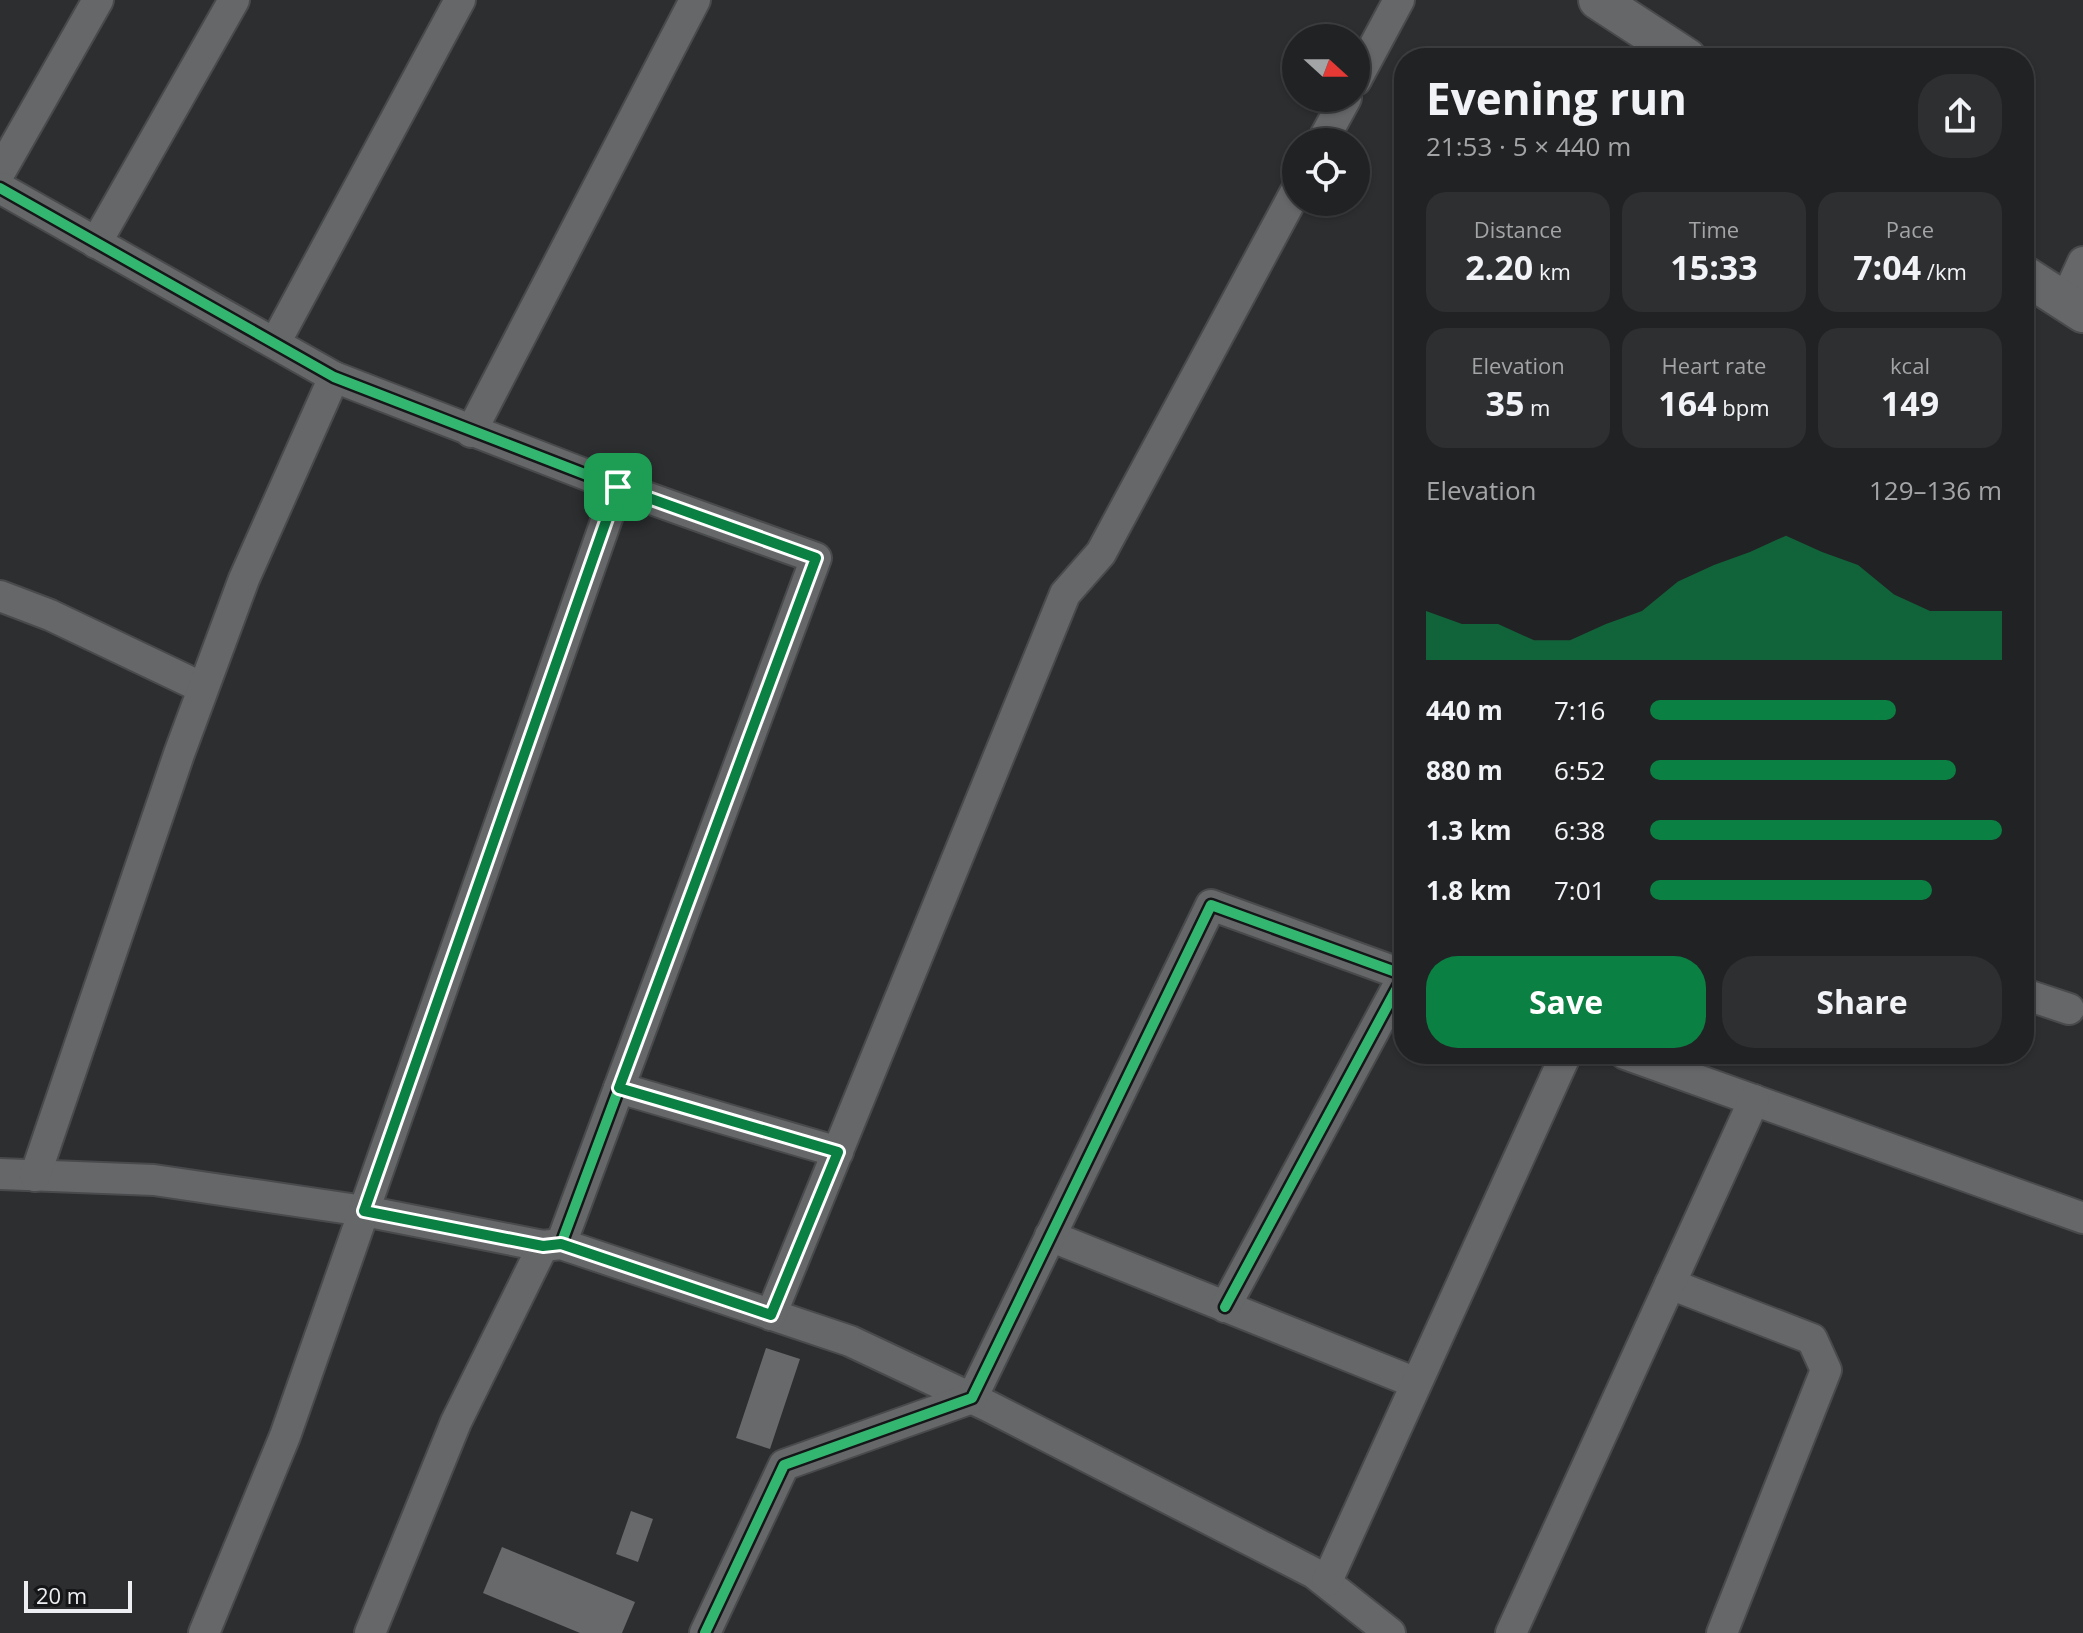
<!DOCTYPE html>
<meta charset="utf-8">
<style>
body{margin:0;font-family:"Open Sans",sans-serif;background:#2d2f31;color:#f1f3f6;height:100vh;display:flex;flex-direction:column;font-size:30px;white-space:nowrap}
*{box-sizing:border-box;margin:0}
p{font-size:26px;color:#a2a4a6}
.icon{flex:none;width:44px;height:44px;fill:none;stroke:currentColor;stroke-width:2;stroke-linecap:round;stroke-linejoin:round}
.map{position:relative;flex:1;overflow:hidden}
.sheet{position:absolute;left:1394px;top:48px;width:640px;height:1016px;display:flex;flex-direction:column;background:#212224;border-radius:32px;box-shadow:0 2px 6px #0004,0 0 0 2px #3e3f41}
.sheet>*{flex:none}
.needle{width:52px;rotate:111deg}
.fabs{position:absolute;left:1282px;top:24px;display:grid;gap:16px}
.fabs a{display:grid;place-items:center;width:88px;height:88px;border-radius:50%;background:#212224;box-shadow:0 2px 6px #0004,0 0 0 2px #3e3f41;font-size:40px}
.scale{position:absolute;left:24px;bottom:20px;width:108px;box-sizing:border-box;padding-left:8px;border:4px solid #eceef1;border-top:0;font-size:22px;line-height:28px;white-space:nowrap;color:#eceef1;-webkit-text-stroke:6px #141618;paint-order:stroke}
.pin{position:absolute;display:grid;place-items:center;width:68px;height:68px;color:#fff;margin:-34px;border-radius:16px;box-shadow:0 4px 12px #0006}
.round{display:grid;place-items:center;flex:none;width:84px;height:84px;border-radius:32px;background:#2d2f31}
.overview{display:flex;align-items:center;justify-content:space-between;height:136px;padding:0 32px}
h1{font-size:44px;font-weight:700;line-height:60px}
.figures{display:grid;grid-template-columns:repeat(3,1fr);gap:12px;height:136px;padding:8px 32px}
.figures div{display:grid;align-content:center;border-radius:20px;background:#2d2f31;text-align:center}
.figures b{font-size:34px;font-weight:700}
.figures small{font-size:22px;font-weight:400}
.figures p{font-size:22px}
.chart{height:224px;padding:16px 32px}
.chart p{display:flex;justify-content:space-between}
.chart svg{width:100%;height:144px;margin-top:8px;fill:#0b8043;opacity:.7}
.button{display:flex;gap:16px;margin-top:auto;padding:16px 32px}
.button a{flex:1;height:92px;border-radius:32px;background:#0b8043;color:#fff;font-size:32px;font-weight:700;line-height:92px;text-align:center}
.button a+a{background:#2d2f31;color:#f1f3f6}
ul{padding:0 32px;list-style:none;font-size:26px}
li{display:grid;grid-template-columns:128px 96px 1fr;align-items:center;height:60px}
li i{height:20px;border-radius:10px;background:#0b8043}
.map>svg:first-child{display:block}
.building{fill:#67696b}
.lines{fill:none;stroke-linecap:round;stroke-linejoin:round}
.minor-casing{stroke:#484a4c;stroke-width:34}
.tertiary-casing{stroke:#484a4c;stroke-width:42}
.minor{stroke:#656769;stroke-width:30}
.tertiary{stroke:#656769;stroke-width:38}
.cycleway-casing{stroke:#141618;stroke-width:15}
.cycleway{stroke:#33b770;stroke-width:10}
.route-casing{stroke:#fff;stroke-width:16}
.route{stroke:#0b8043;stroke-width:10}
</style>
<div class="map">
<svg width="2083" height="1633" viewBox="0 0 2083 1633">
<rect width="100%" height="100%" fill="#2c2e30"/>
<g class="building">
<polygon points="766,1348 800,1359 770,1449 736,1438"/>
<polygon points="631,1511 653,1519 638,1562 616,1554"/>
<polygon points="502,1547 635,1602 622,1633 580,1633 483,1593"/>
</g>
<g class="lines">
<defs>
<g id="minor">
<polyline points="1356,80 1399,0"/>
<polyline points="1322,142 1346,98"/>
<polyline points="0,172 98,0"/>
<polyline points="0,188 334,377 618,487 816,558 561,1244"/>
<polyline points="96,243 234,0"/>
<polyline points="2065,301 2083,262"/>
<polyline points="275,343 460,0"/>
<polyline points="471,432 695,0"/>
<polyline points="0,596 50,615 203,688"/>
<polyline points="2024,994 2069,1009"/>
<polyline points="1625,1054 2083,1218"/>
<polyline points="619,1088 838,1152"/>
<polyline points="0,1174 154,1180 364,1211 543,1246 561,1244 850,1341 988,1406 1314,1573 1390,1633"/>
<polyline points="35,1176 179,754 244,579 334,377"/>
<polyline points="1050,1236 1416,1383"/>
<polyline points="1670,1284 1812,1339 1826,1370 1722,1633"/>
<polyline points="771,1315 1065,594 1101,553 1296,191"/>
<polyline points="1327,1581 1566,1054"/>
<polyline points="204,1633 285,1436 618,487"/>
<polyline points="370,1633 456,1422 543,1246"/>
<polyline points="705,1633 784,1465 972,1398 1211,905 1404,975 1225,1307"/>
<polyline points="1511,1633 1754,1100"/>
</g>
<g id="tertiary">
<polyline points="1598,0 1687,58"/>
<polyline points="2024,275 2083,313"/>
</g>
</defs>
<use href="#minor" class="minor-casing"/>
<use href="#tertiary" class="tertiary-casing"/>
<use href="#minor" class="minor"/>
<use href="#tertiary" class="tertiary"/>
<defs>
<g id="cycleway">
<polyline points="0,188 334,377 618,487 816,558 561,1244"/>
<polyline points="705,1633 784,1465 972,1398 1211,905 1404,975 1225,1307"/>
</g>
</defs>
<use href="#cycleway" class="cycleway-casing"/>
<use href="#cycleway" class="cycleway"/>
</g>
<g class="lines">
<defs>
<polygon id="route" points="618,487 816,558 619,1088 838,1152 771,1315 561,1244 543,1246 364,1211"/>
</defs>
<use href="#route" class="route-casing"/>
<use href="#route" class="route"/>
</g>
</svg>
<div class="fabs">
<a><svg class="needle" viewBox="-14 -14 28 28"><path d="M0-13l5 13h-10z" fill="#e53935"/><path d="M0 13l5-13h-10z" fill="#a2a4a6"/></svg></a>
<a><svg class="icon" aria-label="locate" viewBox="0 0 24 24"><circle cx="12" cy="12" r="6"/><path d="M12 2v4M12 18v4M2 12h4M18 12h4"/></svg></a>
</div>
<div class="scale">20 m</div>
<div class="pin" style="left:618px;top:487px;background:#1e9e55"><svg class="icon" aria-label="arrive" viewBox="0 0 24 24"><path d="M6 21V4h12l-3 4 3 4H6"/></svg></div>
<section class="sheet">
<div class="overview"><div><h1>Evening run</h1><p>21:53 · 5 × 440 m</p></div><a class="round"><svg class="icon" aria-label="share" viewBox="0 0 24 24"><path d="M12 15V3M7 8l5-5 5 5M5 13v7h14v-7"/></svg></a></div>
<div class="figures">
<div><p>Distance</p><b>2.20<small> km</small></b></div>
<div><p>Time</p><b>15:33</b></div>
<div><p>Pace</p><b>7:04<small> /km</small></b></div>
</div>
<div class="figures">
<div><p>Elevation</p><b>35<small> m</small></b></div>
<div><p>Heart rate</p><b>164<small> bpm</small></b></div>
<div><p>kcal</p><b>149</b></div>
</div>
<div class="chart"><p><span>Elevation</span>129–136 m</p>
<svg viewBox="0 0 160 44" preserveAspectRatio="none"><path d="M0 44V29L10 33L20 33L30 38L40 38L50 33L60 29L70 20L80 15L90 11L100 6L110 11L120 15L130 24L140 29L150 29L160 29V44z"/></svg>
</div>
<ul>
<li><b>440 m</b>7:16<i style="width:70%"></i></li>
<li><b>880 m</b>6:52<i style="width:87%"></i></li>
<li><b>1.3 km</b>6:38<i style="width:100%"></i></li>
<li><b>1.8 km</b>7:01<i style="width:80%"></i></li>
</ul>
<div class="button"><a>Save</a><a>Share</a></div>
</section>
</div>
